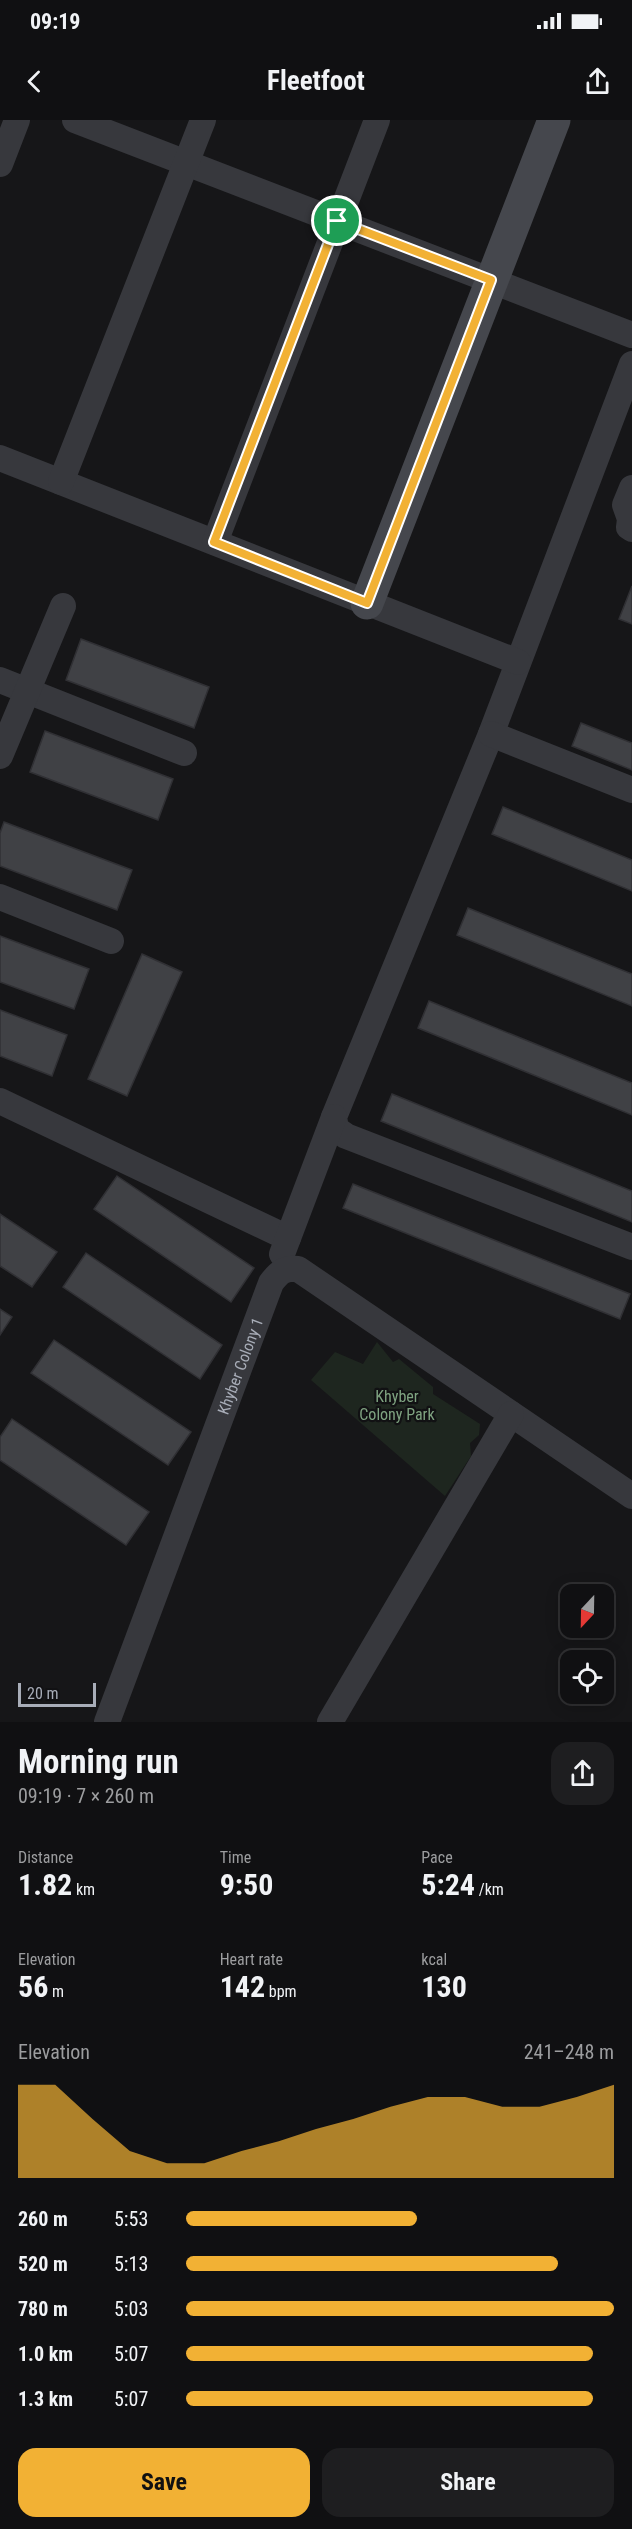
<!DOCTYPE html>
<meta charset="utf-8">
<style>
body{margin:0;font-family:"Roboto Condensed",sans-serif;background:#1e1e20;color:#f1f3f6;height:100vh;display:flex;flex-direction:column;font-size:22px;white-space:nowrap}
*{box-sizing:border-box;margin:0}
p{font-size:20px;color:#9c9d9f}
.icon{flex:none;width:33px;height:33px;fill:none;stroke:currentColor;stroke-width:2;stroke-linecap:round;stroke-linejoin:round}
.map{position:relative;height:1602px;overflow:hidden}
.panel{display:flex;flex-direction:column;background:#101012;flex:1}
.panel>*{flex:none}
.needle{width:39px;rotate:202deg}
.controls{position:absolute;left:560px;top:1464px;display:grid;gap:12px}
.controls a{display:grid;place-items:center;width:54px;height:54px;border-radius:12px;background:#101012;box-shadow:0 3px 15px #0003,0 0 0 2px #303032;font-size:30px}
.scale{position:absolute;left:18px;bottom:15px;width:78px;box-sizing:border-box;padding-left:6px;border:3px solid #a8adb8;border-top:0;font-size:16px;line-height:21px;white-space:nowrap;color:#a8adb8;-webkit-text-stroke:4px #111113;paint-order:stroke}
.pin{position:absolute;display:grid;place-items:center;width:51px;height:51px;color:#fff;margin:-26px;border:3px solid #fff;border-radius:50%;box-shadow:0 2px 6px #0007}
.round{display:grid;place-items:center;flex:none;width:63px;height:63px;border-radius:18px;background:#1e1e20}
.headline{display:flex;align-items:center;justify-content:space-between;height:102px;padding:0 18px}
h1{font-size:33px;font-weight:700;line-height:45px}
.stats{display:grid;grid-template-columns:repeat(3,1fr);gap:9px;height:102px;padding:6px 18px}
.stats div{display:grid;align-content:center}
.stats b{font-size:30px;font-weight:700}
.stats small{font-size:16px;font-weight:400}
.stats p{font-size:16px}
.chart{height:168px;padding:12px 18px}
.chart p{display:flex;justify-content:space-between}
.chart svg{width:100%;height:108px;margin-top:6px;fill:#f2b134;opacity:.7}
.cta{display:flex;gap:12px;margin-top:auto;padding:12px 18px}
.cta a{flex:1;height:69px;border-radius:18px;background:#f2b134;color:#111;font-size:24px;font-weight:700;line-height:69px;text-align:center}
.cta a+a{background:#1e1e20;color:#f1f3f6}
ul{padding:0 18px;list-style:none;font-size:20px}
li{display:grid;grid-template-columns:96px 72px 1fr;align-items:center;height:45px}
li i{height:15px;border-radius:8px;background:#f2b134}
.status{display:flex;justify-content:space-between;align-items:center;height:42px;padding:0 30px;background:#101012;direction:ltr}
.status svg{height:16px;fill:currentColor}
header{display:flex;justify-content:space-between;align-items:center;height:78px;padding:0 18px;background:#101012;font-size:27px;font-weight:700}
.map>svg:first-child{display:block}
.green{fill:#1e261f}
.building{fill:#404145;stroke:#303034;stroke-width:1.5}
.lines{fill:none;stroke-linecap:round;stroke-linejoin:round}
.street{stroke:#37383d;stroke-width:26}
.secondary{stroke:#45474d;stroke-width:33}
.route-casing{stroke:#fff;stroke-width:12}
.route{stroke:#f2b134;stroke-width:8}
.labels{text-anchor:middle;stroke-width:4.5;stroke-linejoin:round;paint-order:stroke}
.street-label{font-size:16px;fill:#a8adb8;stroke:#111113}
.park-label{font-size:16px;fill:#7fa381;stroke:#111113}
</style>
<div class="status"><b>09:19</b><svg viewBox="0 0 49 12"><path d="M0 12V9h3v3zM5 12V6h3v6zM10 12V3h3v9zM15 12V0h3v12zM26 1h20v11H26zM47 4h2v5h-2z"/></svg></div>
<header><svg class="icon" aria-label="back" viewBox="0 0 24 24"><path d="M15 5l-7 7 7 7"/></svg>Fleetfoot<svg class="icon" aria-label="share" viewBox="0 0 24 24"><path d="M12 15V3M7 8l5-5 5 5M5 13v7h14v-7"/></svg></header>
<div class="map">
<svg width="632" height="1602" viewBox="0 0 632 1602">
<rect width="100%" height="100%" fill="#161618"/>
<polygon class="green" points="377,1222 393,1242 399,1239 433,1267 433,1274 480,1304 479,1315 470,1323 471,1336 445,1376 311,1260 335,1232 363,1244"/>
<g class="building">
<polygon points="632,466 632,504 619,499"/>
<polygon points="81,519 209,567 194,608 66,560"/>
<polygon points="581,603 632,623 632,650 572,626"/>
<polygon points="45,611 173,659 158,700 30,652"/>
<polygon points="503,687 632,740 632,771 492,714"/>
<polygon points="4,702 132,750 117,790 0,746 0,713"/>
<polygon points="468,788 632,854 632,886 457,815"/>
<polygon points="0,816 89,849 74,889 0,862"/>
<polygon points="142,834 182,852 127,976 88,959"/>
<polygon points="429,881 632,963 632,995 418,908"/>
<polygon points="0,890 67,915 52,956 0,936"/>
<polygon points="392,974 632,1071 632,1102 381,1001"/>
<polygon points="117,1056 254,1148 231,1182 94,1089"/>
<polygon points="353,1064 630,1174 620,1199 343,1088"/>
<polygon points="0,1094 57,1132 32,1167 0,1146"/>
<polygon points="86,1133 222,1225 200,1259 63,1167"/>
<polygon points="0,1189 12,1197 0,1215"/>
<polygon points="54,1220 191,1312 168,1345 31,1253"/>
<polygon points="12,1299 149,1392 126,1425 0,1340 0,1317"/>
</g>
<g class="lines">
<g class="street">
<polyline points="75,0 632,215"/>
<polyline points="0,44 17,0"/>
<polyline points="632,244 491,614 334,997 336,1009 346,1016 632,1127"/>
<polyline points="0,338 518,542"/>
<polyline points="61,362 203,0"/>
<polyline points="632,368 625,385 630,399 629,407 632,409"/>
<polyline points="215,422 377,0"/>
<polyline points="0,560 184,633"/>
<polyline points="491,614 632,670"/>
<polyline points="0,636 63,486"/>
<polyline points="0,777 111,821"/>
<polyline points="0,981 288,1118"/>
<polyline points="282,1134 334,997"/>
<path id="s1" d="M107,1602L271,1163C279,1152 284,1148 298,1149L632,1376"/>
<polyline points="330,1602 511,1294"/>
</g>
<polyline class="secondary" points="367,483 554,0"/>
</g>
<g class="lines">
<defs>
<polygon id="route" points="337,101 491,160 367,483 214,422"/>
</defs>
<use href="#route" class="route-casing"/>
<use href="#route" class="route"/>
</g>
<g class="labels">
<g class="street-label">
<text dy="6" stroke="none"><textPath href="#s1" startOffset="380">Khyber Colony 1</textPath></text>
</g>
<g class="park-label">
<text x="397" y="1282">Khyber<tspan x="397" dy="18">Colony Park</tspan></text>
</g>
</g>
</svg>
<div class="controls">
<a><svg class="needle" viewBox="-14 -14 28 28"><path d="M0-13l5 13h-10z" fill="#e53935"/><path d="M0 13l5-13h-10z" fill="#9c9d9f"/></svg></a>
<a><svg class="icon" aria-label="locate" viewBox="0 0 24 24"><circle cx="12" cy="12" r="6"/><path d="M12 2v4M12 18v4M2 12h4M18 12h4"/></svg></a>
</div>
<div class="scale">20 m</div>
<div class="pin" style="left:337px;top:101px;background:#1e9e55"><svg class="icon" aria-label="arrive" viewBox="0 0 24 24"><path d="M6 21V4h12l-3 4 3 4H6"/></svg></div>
</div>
<section class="panel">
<div class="headline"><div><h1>Morning run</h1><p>09:19 · 7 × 260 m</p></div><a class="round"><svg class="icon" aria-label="share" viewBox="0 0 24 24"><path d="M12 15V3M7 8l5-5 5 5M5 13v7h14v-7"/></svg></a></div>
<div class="stats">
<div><p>Distance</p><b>1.82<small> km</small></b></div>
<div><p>Time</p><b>9:50</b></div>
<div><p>Pace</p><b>5:24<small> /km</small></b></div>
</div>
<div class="stats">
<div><p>Elevation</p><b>56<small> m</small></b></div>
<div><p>Heart rate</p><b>142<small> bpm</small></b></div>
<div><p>kcal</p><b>130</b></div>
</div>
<div class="chart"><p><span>Elevation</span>241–248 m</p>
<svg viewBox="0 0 160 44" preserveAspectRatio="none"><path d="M0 44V6L10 6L20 20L30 33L40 38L50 38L60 33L70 29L80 24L90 20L100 15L110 11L120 11L130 15L140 15L150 11L160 6V44z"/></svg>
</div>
<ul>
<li><b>260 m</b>5:53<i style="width:54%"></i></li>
<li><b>520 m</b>5:13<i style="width:87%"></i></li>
<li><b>780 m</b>5:03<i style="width:100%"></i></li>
<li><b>1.0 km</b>5:07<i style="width:95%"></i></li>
<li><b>1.3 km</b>5:07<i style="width:95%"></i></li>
</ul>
<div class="cta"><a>Save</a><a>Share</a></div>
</section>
